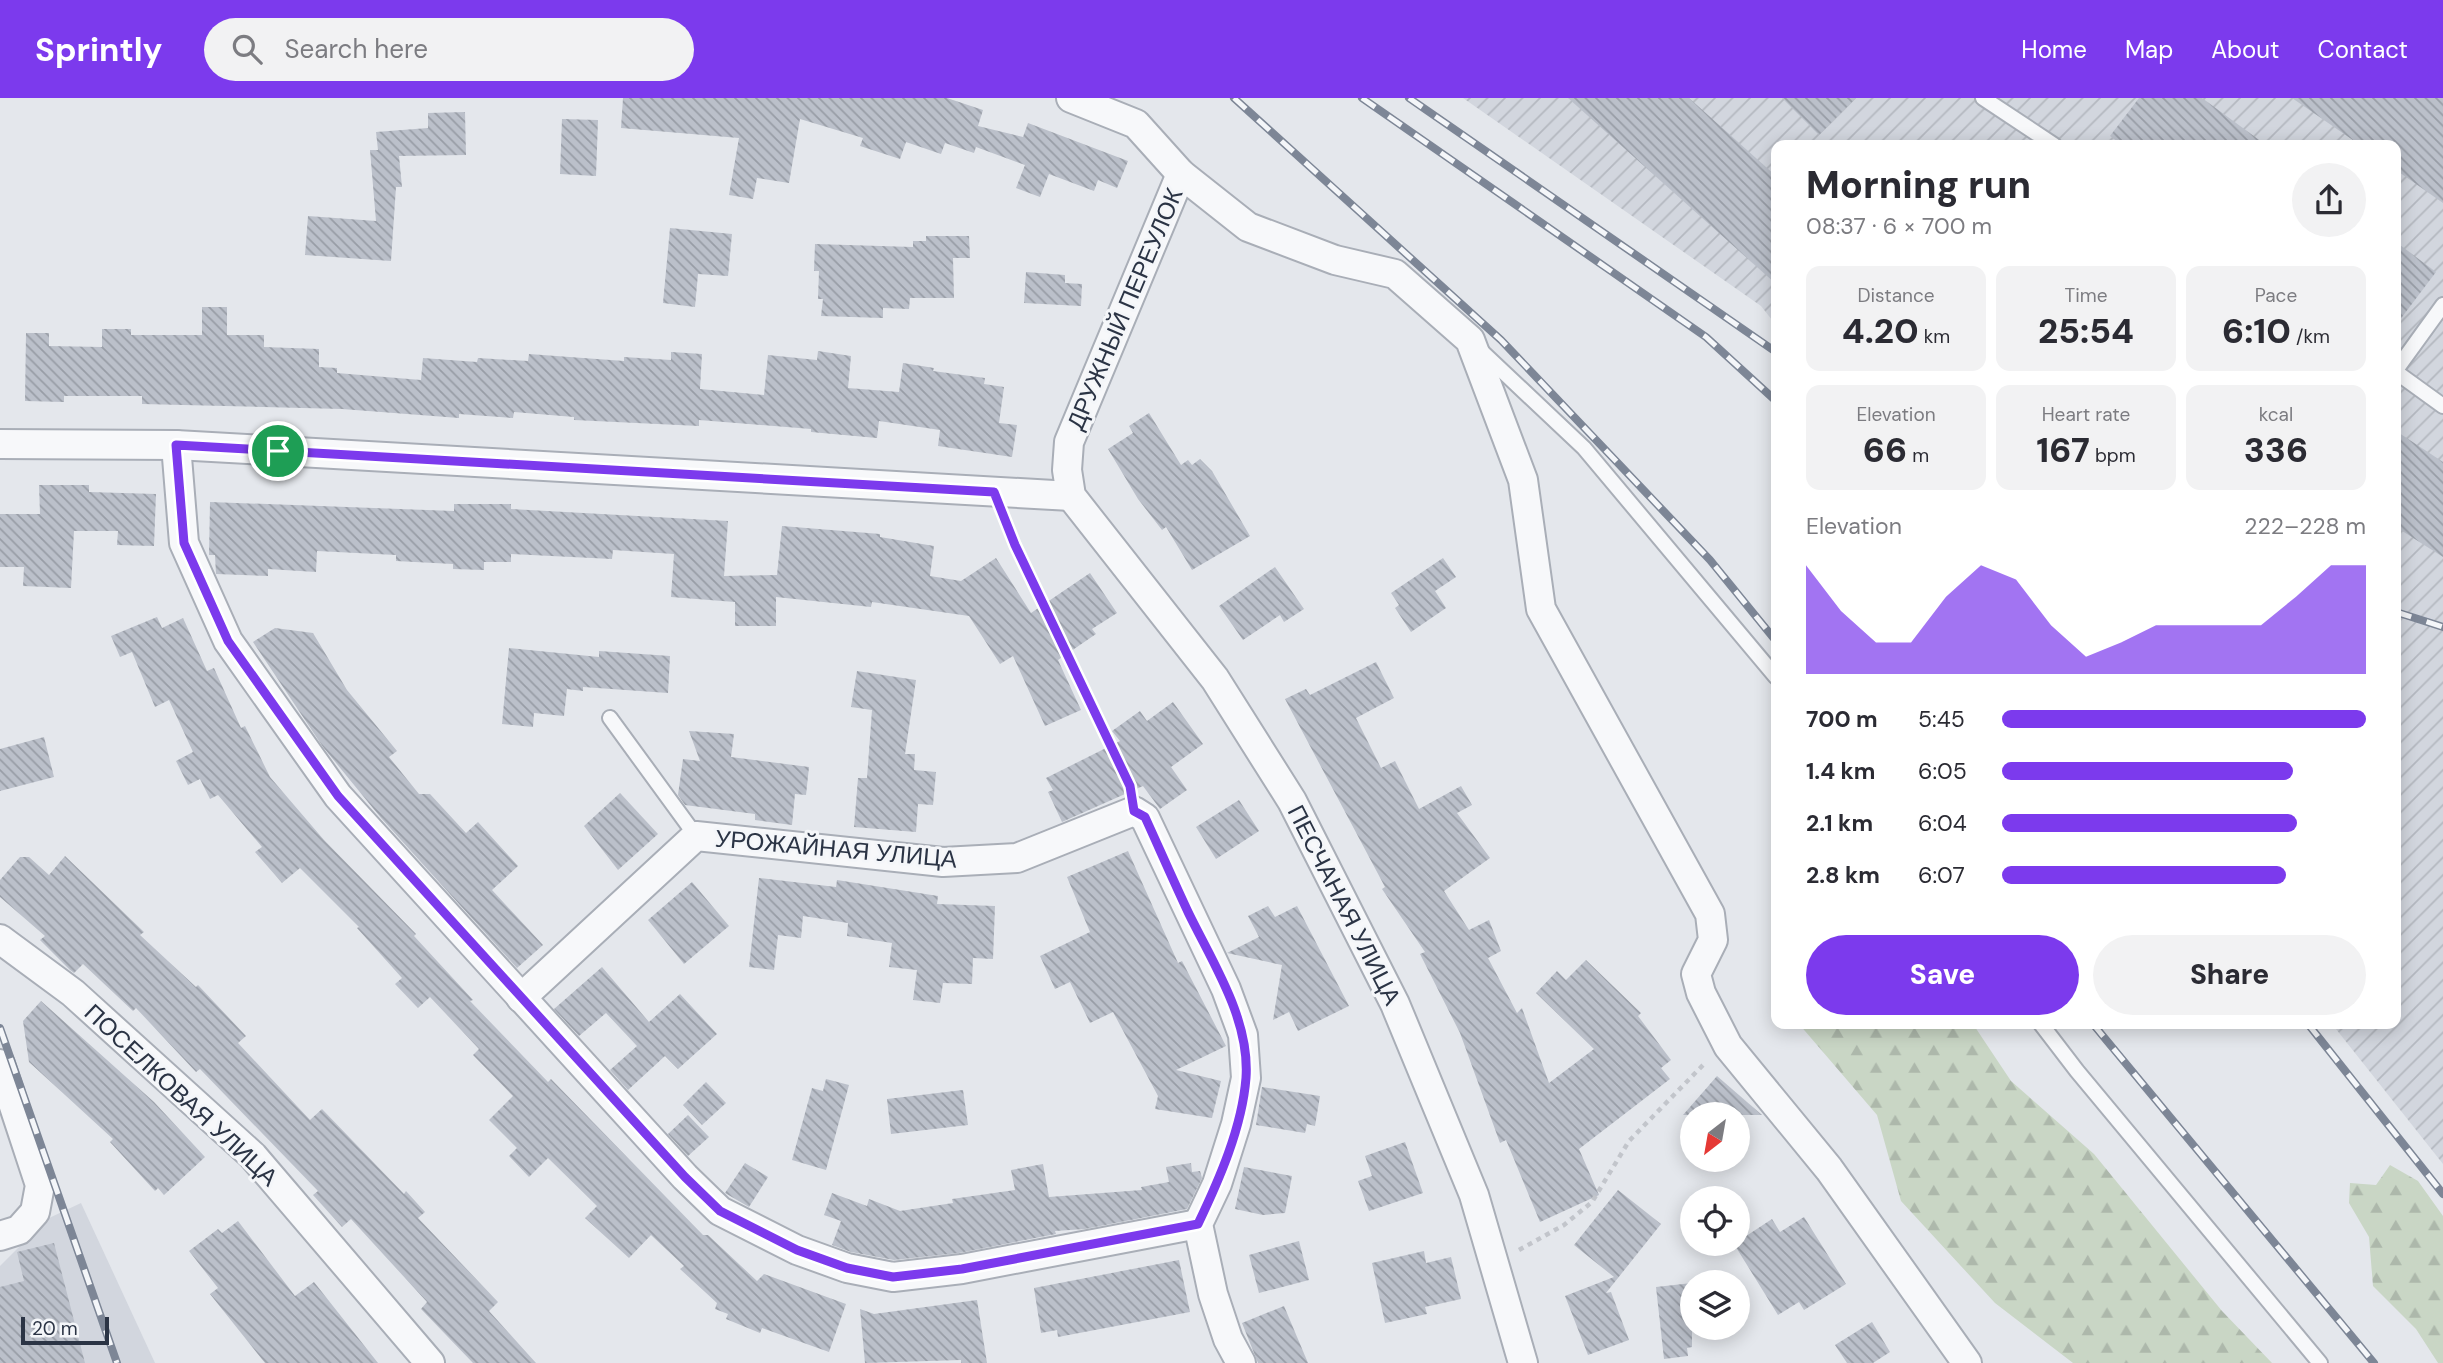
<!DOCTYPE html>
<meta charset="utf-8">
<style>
body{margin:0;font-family:"DM Sans",sans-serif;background:#f2f2f3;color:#2b2b33;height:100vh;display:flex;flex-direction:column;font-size:26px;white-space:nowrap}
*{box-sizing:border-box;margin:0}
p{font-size:23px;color:#7c7c81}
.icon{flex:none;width:38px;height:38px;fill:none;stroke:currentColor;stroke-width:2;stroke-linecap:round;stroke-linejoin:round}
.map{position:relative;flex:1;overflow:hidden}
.drawer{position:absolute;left:1771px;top:42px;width:630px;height:889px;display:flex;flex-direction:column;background:#fff;border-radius:14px;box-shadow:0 4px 18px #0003}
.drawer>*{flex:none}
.needle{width:46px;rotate:211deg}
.buttons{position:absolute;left:1680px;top:1004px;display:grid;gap:14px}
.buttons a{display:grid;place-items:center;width:70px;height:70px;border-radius:50%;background:#fff;box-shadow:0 4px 18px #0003;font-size:35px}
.scale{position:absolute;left:21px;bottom:18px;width:88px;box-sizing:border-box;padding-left:7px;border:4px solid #2b3445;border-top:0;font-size:19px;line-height:24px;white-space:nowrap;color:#2b3445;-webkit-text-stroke:5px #f4f6f9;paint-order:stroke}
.pin{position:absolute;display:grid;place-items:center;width:60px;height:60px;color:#fff;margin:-30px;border:4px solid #fff;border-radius:50%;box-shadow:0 2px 7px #0007}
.round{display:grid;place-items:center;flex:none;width:74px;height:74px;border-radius:37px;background:#f2f2f3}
.headline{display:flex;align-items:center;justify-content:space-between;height:119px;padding:0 35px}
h1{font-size:38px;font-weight:800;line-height:52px}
.stats{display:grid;grid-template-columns:repeat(3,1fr);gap:10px;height:119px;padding:7px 35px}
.stats div{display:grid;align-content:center;border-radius:14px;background:#f2f2f3;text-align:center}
.stats b{font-size:35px;font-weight:800}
.stats small{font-size:19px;font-weight:400}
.stats p{font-size:19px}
.chart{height:196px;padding:14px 35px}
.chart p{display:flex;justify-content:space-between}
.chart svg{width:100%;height:126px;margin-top:7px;fill:#7c3aed;opacity:.7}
.action{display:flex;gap:14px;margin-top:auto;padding:14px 35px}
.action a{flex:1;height:80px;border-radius:42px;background:#7c3aed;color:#fff;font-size:28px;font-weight:800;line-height:80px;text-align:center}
.action a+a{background:#f2f2f3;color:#2b2b33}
ul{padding:0 35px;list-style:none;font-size:23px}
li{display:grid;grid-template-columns:112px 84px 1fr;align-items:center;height:52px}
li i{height:18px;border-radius:9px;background:#7c3aed}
header{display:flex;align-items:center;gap:42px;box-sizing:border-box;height:98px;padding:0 35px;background:#7c3aed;color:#fff}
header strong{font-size:33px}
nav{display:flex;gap:38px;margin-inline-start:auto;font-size:24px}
.search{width:490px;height:63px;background:#f2f2f3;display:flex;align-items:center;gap:18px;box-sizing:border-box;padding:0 24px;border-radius:38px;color:#7c7c81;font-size:26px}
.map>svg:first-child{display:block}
.built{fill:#d2d6de}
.industrial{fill:url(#industrial-furrows)}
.forest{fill:url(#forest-firs)}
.building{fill:url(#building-back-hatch)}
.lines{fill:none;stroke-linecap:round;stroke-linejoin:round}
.lane-casing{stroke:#a9aeb7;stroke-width:18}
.street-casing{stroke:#a9aeb7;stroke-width:32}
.path{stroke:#c2c5cb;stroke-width:4.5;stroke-dasharray:5 5;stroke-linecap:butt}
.lane{stroke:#f7f8fa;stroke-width:14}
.street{stroke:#f7f8fa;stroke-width:28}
.rail-casing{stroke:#7d8696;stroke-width:8}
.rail{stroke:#f4f6f9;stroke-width:5;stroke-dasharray:16;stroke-linecap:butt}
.route-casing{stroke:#fff;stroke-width:14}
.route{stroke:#7c3aed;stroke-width:9}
.labels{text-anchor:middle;stroke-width:6;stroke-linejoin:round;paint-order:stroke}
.street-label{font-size:24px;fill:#2b3445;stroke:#f4f6f9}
</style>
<header>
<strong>Sprintly</strong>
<div class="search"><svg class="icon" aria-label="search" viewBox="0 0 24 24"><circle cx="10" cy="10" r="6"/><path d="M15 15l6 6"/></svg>Search here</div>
<nav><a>Home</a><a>Map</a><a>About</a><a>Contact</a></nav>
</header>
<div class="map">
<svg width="2443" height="1265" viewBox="0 0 2443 1265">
<defs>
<pattern id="industrial-furrows" width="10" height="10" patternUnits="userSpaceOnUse" patternTransform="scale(1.75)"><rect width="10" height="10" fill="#d2d6de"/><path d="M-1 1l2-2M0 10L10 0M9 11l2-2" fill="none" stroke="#b4b8c0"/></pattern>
<pattern id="forest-firs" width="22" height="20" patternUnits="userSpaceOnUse" patternTransform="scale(1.75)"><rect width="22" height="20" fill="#c9d6c5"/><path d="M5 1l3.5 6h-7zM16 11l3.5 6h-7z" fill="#adb8ab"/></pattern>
<pattern id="building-back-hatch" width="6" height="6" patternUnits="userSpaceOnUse" patternTransform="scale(1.75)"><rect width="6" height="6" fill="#bbc0ca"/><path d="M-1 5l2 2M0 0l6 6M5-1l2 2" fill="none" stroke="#989da6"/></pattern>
</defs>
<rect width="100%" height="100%" fill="#e4e7ec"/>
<polygon class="built" points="81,1105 155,1265 0,1265 0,1168 47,1121"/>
<polygon class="industrial" points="1463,0 2443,0 2443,1066 2332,926 2396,926 2396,47 1776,47 1776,227 1761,208"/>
<g class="forest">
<polygon points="1799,926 1973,926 2011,983 2094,1056 2222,1213 2272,1265 2073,1265 1995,1205 1901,1103 1877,1017"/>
<polygon points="2390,1067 2418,1083 2443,1118 2443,1265 2438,1265 2416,1231 2373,1188 2369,1139 2349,1105 2350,1085 2376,1087"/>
</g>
<g class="building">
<polygon points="623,0 947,0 983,12 978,28 1023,39 1028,25 1128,63 1117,90 1098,82 1094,93 1049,76 1040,99 1016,90 1025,67 976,49 974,55 945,45 941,56 906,44 900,61 860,48 863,40 800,21 789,85 757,80 753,101 729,97 739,40 621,30"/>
<polygon points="1568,0 1689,0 1776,78 1776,186"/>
<polygon points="1782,0 1856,0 1819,37"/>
<polygon points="2139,0 2202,0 2266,47 2122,47 2110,38"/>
<polygon points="2292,0 2443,0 2443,105 2396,72 2396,47 2360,47"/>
<polygon points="465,14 466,57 399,58 402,89 396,89 391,163 305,157 308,118 376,123 370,52 378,52 376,34 428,30 428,15"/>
<polygon points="562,21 598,22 596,78 560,76"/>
<polygon points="670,130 732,136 728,178 698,176 695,209 663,205"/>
<polygon points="926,138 969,138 970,160 953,160 954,200 910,200 909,211 883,210 883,220 821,218 823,201 818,201 819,173 814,173 815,146 913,149 913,143 926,143"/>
<polygon points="2396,144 2436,174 2396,227"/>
<polygon points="1026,174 1065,177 1065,185 1082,186 1081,208 1024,205"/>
<polygon points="202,209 227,209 227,237 264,237 264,249 319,251 319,269 337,270 337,275 421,282 423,260 477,264 478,260 528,263 529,256 624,263 624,259 671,262 671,254 702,256 700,291 764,297 768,257 817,262 818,253 851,258 848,290 899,294 903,265 934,270 933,273 985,280 984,286 1004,289 999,325 1017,327 1012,359 938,348 940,332 879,323 877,340 811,334 811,331 699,322 699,328 574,322 574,319 514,314 513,320 459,316 459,320 342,311 142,306 142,298 64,298 64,304 25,303 26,235 49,235 49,248 102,249 102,231 131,231 131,237 202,237"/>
<polygon points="1149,315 1181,367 1188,362 1192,367 1200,361 1212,373 1250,438 1192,472 1166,429 1162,432 1138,401 1108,351 1133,335 1129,328"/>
<polygon points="2396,333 2443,364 2443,459 2396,429"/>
<polygon points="39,387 89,387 89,394 156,396 154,448 117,447 118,433 74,433 71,490 23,488 24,469 0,469 0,416 40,416"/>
<polygon points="210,404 454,413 454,406 511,406 511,411 728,423 724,478 777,477 782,428 880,436 880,439 934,448 930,478 961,483 996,460 1031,515 1090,475 1117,515 1092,531 1096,536 1058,562 1081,612 1045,628 1013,558 1000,566 969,518 872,504 871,509 776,499 776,528 735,528 735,504 671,499 674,456 613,452 612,461 511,456 511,464 484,464 484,472 453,471 453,466 396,463 396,457 317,453 316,474 268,471 268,478 216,476 215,457 209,457"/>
<polygon points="1443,460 1456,479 1435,493 1446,510 1411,534 1395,510 1399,507 1391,495"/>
<polygon points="1275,469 1304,511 1284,524 1280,517 1243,542 1219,508"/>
<polygon points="157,519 162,530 183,520 207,573 214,570 241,630 245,628 270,679 324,742 416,836 414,838 473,902 470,903 548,984 551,981 703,1137 708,1137 757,1183 764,1176 846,1206 829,1254 762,1230 760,1235 726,1221 728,1216 715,1211 717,1205 680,1171 684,1168 651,1137 629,1160 585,1120 597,1108 548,1060 529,1079 509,1058 517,1050 489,1022 513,998 473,957 479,951 430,899 418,910 395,886 402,880 357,830 359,829 300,770 282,785 255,754 262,749 218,697 210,701 200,681 188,687 176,663 193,654 169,602 155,609 132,554 120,559 111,538"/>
<polygon points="275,530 313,535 347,592 397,653 389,659 419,696 430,696 466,735 478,724 518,768 492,792 543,847 517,870 381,720 323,649 253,544"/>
<polygon points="509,550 599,559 599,553 670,558 668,595 583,589 583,593 567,591 564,618 534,615 533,629 502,626"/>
<polygon points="1376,564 1394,600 1356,620 1381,670 1395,663 1419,711 1461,688 1472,707 1457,715 1490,760 1444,793 1469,832 1489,822 1501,853 1488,860 1517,915 1522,910 1549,985 1594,951 1536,895 1557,873 1566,882 1586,862 1641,915 1638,918 1671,962 1661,970 1670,981 1579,1051 1599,1097 1540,1124 1506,1042 1500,1045 1460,935 1420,856 1425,854 1382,791 1385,789 1285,601 1306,591 1310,597"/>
<polygon points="857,573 916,582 905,656 915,656 914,672 936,674 933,707 918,706 916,734 854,729 858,680 867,680 872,612 851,609"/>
<polygon points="1173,604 1203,646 1171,669 1187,692 1160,711 1143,688 1062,724 1048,694 1053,692 1046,680 1120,643 1112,633 1140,613 1147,623"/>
<polygon points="689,633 734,636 731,659 809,669 806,697 795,696 792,727 755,722 755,716 685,707 678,697 683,661 700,663"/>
<polygon points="44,639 54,679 0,693 0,651"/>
<polygon points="620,695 658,736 618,772 584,728"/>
<polygon points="1239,702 1259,733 1216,761 1196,729"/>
<polygon points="1128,753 1178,865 1182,863 1226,948 1176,972 1221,983 1212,1020 1155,1011 1158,998 1113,914 1090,925 1070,884 1055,891 1040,858 1090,834 1067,779"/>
<polygon points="65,758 144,834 140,837 196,889 198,887 246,938 238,945 310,1022 322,1011 404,1096 406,1093 425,1114 418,1120 498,1204 489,1213 536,1265 473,1265 421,1211 427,1204 351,1121 342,1129 313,1097 318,1093 200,971 196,974 136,910 133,913 83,866 74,875 70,872 40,842 45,838 0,799 0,782 20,759 29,759 49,777"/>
<polygon points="759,780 836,789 837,782 938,798 937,806 995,808 993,861 973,860 972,886 943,885 940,905 913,902 917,872 889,869 892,845 847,838 848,825 803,818 801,840 778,837 774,872 749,869"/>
<polygon points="692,784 729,828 684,866 648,822"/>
<polygon points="1268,808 1275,819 1297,808 1349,908 1298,933 1289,914 1273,922 1282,867 1227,855 1259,839 1248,818"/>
<polygon points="602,869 649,924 680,896 717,936 678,971 665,958 628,992 610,972 637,948 606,915 579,938 554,911"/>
<polygon points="41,903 154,1004 205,1059 164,1097 158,1090 155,1093 110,1044 113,1041 29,964 23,923"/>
<polygon points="1717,978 1762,1017 1683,1017"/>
<polygon points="826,981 849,987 826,1072 792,1062 812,990 823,993"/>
<polygon points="706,984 726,1005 702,1027 683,1007"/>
<polygon points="1262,989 1320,998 1315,1028 1307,1026 1305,1035 1256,1027"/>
<polygon points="963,992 968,1027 891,1036 887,1001"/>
<polygon points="688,1017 709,1039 688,1058 668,1036"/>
<polygon points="1405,1044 1423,1095 1369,1113 1358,1083 1372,1078 1365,1058"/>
<polygon points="745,1065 768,1079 749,1109 725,1095"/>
<polygon points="1191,1065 1192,1074 1200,1073 1202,1080 1187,1111 1085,1131 1055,1133 1056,1136 959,1155 894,1162 851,1154 832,1147 841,1123 824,1117 832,1095 867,1108 869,1101 900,1113 953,1105 952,1101 1015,1092 1011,1072 1043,1066 1049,1099 1142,1092 1141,1089 1169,1084 1166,1069"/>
<polygon points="1244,1069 1292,1078 1285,1115 1263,1117 1235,1111"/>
<polygon points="1618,1092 1661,1126 1606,1195 1611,1194 1629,1242 1588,1257 1565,1198 1614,1179 1574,1147"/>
<polygon points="1804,1119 1846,1186 1804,1212 1799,1204 1778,1217 1734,1146 1772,1121 1780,1134"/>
<polygon points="238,1123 295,1198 314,1184 378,1265 265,1265 210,1196 218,1190 189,1153 218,1131 222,1135"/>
<polygon points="1299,1143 1309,1182 1259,1195 1249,1157"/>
<polygon points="54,1145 85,1265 0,1265 0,1189 24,1183 17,1154"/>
<polygon points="1424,1153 1426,1165 1451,1159 1461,1201 1425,1209 1427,1216 1385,1225 1372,1165"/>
<polygon points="1179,1162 1190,1214 1058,1239 1057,1232 1041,1235 1034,1190"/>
<polygon points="1692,1185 1692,1249 1687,1250 1688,1258 1664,1261 1656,1189"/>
<polygon points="977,1202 987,1265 961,1265 961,1262 865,1265 860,1211 874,1216"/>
<polygon points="1284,1208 1308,1265 1258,1265 1242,1225"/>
<polygon points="1872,1224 1890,1254 1873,1265 1847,1265 1835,1247"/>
</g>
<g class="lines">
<defs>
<g id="lane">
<polyline points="1983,0 2054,47"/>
<polyline points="1479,251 1584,350 1776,579"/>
<polyline points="2396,272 2443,207"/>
<polyline points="2396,274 2443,308"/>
<polyline points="610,620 696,738"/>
<polyline points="2041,926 2077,973 2320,1265"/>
</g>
<g id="street">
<polyline points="1071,0 1136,26 1181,76 1248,129 1335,162 1395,176 1470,242 1523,382 1541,511 1710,816 1713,842 1696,876 1701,895 1728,948 1829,1071 1967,1265"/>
<polyline points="1181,76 1069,344 1067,372 1071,398 1215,581 1292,703 1395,906 1474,1097 1523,1265"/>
<polyline points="0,346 176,347 1071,398"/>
<polyline points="176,347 184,445 228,543 338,698 685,1079 720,1113 797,1152 847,1170 893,1179 962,1171 1198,1126"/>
<polyline points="0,841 73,895 253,1058 430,1265"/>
<polyline points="521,900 696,738 943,764 1017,760 1134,713 1145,720 1226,891 1243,937 1246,980 1236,1026 1217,1086 1198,1126 1213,1196 1228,1241 1241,1265"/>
<polyline points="0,966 40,1087 35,1114 19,1132 0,1138"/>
</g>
</defs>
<use href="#lane" class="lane-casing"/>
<use href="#street" class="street-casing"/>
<g class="path">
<polyline points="1005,423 1130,688"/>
<polyline points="1519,1152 1564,1127 1592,1104 1629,1043 1705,965"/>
</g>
<use href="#lane" class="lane"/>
<use href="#street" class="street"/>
<defs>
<g id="rail">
<polyline points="1234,0 1501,242 1710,462 1776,543"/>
<polyline points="1362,0 1706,239 1776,303"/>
<polyline points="1409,0 1776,254"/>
<polyline points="2396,514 2443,529"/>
<polyline points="2093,926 2374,1265"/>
<polyline points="2308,926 2443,1096"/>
<polyline points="0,930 117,1265"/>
</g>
</defs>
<use href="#rail" class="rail-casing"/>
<use href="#rail" class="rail"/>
</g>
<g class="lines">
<defs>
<path id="route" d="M176,347L994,394L1015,447L1130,688L1134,713L1145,719C1160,752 1174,784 1189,816C1214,867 1250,922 1246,980C1242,1030 1219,1082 1198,1126L962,1171L893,1179L847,1170L797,1152L720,1113L685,1079L338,698L228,543L184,445Z"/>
</defs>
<use href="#route" class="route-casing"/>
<use href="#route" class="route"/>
</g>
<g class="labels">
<g class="street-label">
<text transform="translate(1125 211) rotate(-67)" y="8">ДРУЖНЫЙ ПЕРЕУЛОК</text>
<text transform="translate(836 751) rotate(5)" y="8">УРОЖАЙНАЯ УЛИЦА</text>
<text transform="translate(1344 807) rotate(63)" y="8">ПЕСЧАНАЯ УЛИЦА</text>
<text transform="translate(181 997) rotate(43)" y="8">ПОСЕЛКОВАЯ УЛИЦА</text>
</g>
</g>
</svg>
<div class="buttons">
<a><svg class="needle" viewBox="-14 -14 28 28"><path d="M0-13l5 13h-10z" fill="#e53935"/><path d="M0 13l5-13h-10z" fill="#7c7c81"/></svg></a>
<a><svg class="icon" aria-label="locate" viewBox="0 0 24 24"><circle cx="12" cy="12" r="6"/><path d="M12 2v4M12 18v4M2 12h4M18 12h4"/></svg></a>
<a><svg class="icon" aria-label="layers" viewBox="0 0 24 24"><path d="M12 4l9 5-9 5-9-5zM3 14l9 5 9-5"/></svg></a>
</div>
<div class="scale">20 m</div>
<div class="pin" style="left:278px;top:353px;background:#1e9e55"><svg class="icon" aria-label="arrive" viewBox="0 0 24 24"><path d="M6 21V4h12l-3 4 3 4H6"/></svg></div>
<section class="drawer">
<div class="headline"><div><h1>Morning run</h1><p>08:37 · 6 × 700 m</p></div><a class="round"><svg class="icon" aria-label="share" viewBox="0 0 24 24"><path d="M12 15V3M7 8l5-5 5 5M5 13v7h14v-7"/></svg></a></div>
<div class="stats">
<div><p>Distance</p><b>4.20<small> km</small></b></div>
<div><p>Time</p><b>25:54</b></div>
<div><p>Pace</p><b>6:10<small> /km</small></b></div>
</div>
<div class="stats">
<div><p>Elevation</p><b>66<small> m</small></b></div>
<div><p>Heart rate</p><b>167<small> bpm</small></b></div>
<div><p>kcal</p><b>336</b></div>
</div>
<div class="chart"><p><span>Elevation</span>222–228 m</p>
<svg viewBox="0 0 160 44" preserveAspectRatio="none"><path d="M0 44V6L10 22L20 33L30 33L40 17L50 6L60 11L70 27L80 38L90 33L100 27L110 27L120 27L130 27L140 17L150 6L160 6V44z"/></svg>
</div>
<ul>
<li><b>700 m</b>5:45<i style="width:100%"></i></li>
<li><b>1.4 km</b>6:05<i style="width:80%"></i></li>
<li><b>2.1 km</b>6:04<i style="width:81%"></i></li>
<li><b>2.8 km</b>6:07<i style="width:78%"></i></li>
</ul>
<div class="action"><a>Save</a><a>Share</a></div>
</section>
</div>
